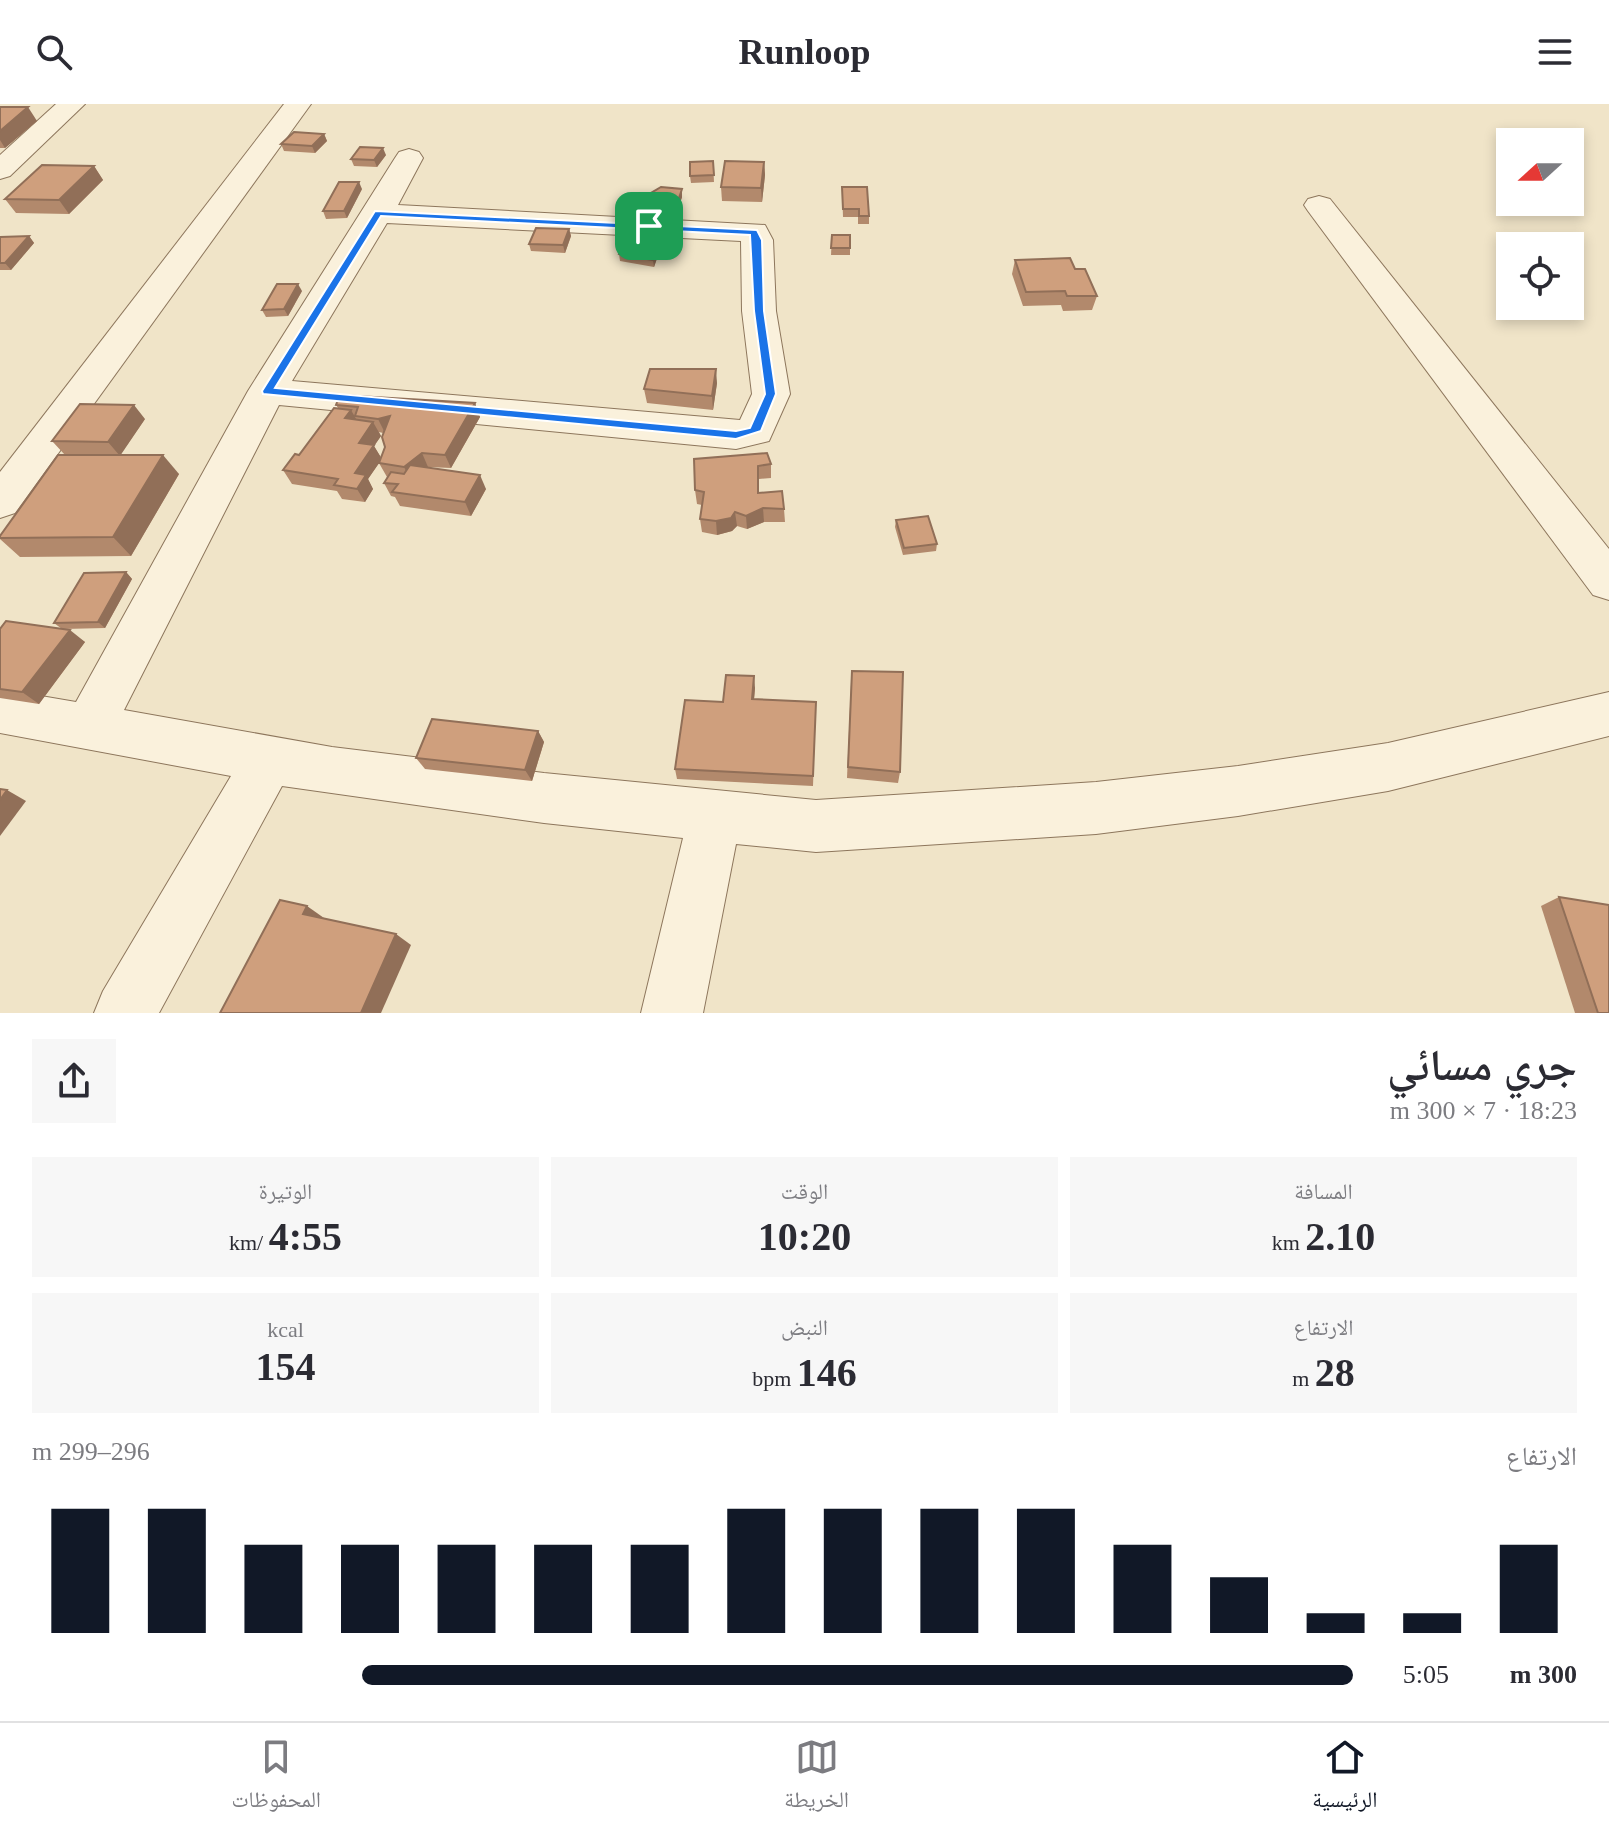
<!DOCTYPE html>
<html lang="ar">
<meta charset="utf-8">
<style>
body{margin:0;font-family:"Times New Roman","Noto Naskh Arabic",serif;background:#f7f7f7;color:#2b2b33;direction:rtl;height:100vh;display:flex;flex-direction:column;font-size:30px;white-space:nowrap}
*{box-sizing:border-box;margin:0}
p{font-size:26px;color:#7c7c81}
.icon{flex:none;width:44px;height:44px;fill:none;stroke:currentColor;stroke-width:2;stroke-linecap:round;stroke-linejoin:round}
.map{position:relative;height:909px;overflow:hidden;direction:ltr}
.sheet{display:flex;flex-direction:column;background:#fff;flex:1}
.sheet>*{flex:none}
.needle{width:52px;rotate:249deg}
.controls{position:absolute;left:1496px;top:24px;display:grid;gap:16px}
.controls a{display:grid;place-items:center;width:88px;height:88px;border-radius:0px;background:#fff;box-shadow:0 4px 12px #0003;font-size:40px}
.pin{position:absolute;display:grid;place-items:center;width:68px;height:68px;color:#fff;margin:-34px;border-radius:16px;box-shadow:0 4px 12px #0006}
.round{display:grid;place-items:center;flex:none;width:84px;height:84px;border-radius:0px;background:#f7f7f7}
.overview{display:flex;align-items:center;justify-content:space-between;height:136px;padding:0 32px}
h1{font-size:44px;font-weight:600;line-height:60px}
.stats{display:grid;grid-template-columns:repeat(3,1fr);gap:12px;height:136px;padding:8px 32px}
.stats div{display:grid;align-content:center;border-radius:0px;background:#f7f7f7;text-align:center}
.stats b{font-size:40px;font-weight:600}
.stats small{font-size:22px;font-weight:400}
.stats p{font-size:22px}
.chart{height:224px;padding:16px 32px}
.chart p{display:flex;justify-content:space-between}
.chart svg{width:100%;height:144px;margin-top:8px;stroke:#111827;stroke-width:6}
ul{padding:0 32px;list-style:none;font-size:26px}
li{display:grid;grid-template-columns:128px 96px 1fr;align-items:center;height:60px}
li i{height:20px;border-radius:10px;background:#111827}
header{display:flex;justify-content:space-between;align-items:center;height:104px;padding:0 32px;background:#fff;font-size:36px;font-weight:600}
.menu{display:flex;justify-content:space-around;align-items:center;height:112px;border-top:2px solid #e1e1e2;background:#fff;font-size:22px;color:#7c7c81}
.menu a{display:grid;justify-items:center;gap:4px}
.menu .active{color:#111827}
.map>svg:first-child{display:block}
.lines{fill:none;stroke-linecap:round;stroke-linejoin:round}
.minor-casing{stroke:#8d765c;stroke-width:2}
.minor{fill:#faf1dc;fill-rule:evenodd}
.wall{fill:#b2896c;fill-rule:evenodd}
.shaded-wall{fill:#916f58}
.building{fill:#cf9f7d;stroke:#916f58;stroke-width:2}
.route{fill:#1a73e8;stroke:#fff;stroke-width:2;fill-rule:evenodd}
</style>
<header><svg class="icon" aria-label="menu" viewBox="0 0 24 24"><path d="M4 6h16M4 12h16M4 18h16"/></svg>Runloop<svg class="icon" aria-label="search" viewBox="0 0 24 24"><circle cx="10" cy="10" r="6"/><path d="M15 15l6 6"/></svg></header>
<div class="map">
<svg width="1609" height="909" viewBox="0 0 1609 909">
<rect width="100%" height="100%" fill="#f0e4c8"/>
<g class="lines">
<defs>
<g id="minor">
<polygon points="56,0 85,0 10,72 0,75 0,51"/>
<polygon points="284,0 311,0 15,409 0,414 0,368"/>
<path d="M409,45L419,48L423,54L398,101L765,121L773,136L776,207L790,290L769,337L736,345L279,301L124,606L332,643L544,669L816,696L1096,678L1238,662L1388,639L1609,588V632L1388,687L1238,712L1096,730L816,748L736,740L703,909H641L683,734L544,719L282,682L159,909H94L103,887L231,672L0,629V585L76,598L248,287L395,54L399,48ZM387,119L741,137L742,207L752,290L740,316L292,277Z"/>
<polygon points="1319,92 1330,95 1609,445 1609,496 1593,491 1308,107 1304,101 1308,95"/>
</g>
</defs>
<use href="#minor" class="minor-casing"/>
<use href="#minor" class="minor"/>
</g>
<g class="wall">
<polygon points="0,3 37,17 5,44 0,44"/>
<polygon points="324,30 327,37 315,49 284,47 281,40"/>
<polygon points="386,51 377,63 354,62 351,55"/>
<polygon points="713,57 714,78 691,79 690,72"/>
<polygon points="764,58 765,71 762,98 722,97 721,83"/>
<polygon points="94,62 103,76 69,110 16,109 5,95"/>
<polygon points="842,83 869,112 869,120 858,120 858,113 843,113"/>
<polygon points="362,85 347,114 326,115 323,107"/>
<polygon points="682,85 682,93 675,114 640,112 639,104 651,92 651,89"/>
<polygon points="569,125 571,132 565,149 531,147 529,140"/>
<polygon points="832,131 850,131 850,151 831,151"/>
<polygon points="29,132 34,139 11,166 0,166 0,133"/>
<polygon points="663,137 654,163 620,157 619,150"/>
<polygon points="1015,156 1075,165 1097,192 1092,206 1063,207 1061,201 1023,202 1012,170"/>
<polygon points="302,187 288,212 266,213 262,206"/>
<polygon points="717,279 713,306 647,299 644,285"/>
<path d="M475,299L480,313L451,364L428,363L427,364L486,385L471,412L400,402L395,393L391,392L384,379L387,373L379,359L380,357L368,375L373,385L365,398L342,395L337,387L292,380L283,366L299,351L338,304L336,301ZM379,328L383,329L385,343L381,354L374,342L381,332Z"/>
<polygon points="145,315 120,351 179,370 131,452 20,453 0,435 0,432 65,351 52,337"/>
<polygon points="694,355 771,360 771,374 759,375 759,389 784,405 785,418 764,418 747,425 737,422 732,427 717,431 702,428 700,415 702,401 697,400 695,386"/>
<polygon points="896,416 937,440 936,447 903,451 895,423"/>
<polygon points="126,468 132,475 105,524 64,525 85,538 39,600 0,594 0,525 62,525 54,519"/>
<polygon points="851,579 900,668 898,679 847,674"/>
<polygon points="755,584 754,595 816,598 813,682 677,675 675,665 723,598"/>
<polygon points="538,627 544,638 532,677 425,665 416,654"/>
<polygon points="1559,793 1609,909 1575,909 1541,802"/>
</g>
<g class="shaded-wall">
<polygon points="28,3 37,17 5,44 0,36 0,27"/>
<polygon points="324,30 327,37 315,49 312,42"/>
<polygon points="383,44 386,51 377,63 374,56"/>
<polygon points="764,58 765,71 762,98 761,84"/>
<polygon points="94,62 103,76 69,110 59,96"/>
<polygon points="359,78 362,85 347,114 344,107"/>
<polygon points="682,85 682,93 675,114 675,106"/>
<polygon points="569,125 571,132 565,149 563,141"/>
<polygon points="662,130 663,137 654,163 653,156"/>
<polygon points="29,132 34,139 11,166 5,159"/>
<polygon points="298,180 302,187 288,212 284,205"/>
<polygon points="716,265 717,279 713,306 712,292"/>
<polygon points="475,299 480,313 451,364 445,351"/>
<polygon points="134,301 145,315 120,352 108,338"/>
<polygon points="351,306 359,320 345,314"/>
<polygon points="390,312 385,329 378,315"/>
<polygon points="373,318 381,332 374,342 382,355 368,375 373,385 365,398 357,385 355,369 359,339"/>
<polygon points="422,349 428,363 411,377 404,363"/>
<polygon points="163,351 179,370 131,452 113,433"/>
<polygon points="480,371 486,385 471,412 465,398"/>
<polygon points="763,404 764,418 747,425 746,412"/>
<polygon points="735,408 737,422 732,427 717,431 716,417"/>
<polygon points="126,468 132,475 105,524 98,518"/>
<polygon points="70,526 85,538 39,600 22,588"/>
<polygon points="754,572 755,584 753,607 752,595"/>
<polygon points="538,627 544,638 532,677 525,666"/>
<polygon points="7,686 26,697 0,732 0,696"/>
<polygon points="307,802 324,814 303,810"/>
<polygon points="396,830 411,841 381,909 361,909"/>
</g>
<g class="building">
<polygon points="0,3 28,3 0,27"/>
<polygon points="294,28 324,30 312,42 281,40"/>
<polygon points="360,43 383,44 374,56 351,55"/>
<polygon points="713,57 714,71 690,72 690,58"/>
<polygon points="725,57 764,58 761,84 721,83"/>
<polygon points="42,61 94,62 59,96 5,95"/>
<polygon points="339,78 359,78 344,107 323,107"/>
<polygon points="661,83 682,85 675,106 639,104 641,93 652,91 651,89"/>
<polygon points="842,83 867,83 869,112 859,112 859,105 843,105"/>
<polygon points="536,124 569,125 563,141 529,140"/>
<polygon points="638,129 662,130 653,156 619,150 624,135 635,135"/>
<polygon points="832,131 850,131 850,144 831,144"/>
<polygon points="29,132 5,159 0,159 0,133"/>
<polygon points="1070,154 1075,165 1085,165 1097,192 1067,192 1065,187 1026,188 1015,156"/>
<polygon points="277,180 298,180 284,205 262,206"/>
<polygon points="650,265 716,265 712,292 644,285"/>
<polygon points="340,291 475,299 445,351 422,349 404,363 379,359 385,343 382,333 390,312 378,315 355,312 358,303 336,301"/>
<polygon points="80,300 134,301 108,338 52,337"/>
<polygon points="334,304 351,306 345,314 373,318 359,339 374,341 355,369 366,371 357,385 334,381 338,375 283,366 295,350 299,351"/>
<polygon points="767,349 771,360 758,362 758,389 782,387 784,405 763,404 746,412 735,408 731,414 716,417 700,415 704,388 695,386 694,355"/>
<polygon points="58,351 163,351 113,433 0,434 0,432"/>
<polygon points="410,361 480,371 465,398 392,388 398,380 384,379 391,368 404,370"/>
<polygon points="928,412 937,440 904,444 896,416"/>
<polygon points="126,468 98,518 54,519 84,469"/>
<polygon points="6,517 70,526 22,588 0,585 0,525"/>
<polygon points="852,567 903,568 900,668 848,663"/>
<polygon points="726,571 754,572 752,595 816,598 813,672 675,665 685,596 723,598"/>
<polygon points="432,615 538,627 525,666 416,654"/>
<polygon points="0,685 7,686 0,696"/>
<polygon points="1559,793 1609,801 1609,909 1598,909"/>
<polygon points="280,796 307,802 303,810 396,830 361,909 220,909"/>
</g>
<path class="route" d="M375,107L757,126L762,136L764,207L776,290L761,327L736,335L263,290L262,287ZM381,112L750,131L754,207L765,290L750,324L736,327L275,284Z"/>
</svg>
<div class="controls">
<a><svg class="needle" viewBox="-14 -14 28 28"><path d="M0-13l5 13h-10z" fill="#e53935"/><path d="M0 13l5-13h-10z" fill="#7c7c81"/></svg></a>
<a><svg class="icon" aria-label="locate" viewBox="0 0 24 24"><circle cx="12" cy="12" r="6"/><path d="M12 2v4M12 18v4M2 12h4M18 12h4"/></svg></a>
</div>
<div class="pin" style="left:649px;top:122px;background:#1e9e55"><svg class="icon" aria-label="arrive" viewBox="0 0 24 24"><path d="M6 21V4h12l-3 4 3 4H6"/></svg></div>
</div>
<section class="sheet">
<div class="overview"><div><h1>جري مسائي</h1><p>18:23 · 7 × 300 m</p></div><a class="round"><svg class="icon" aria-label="share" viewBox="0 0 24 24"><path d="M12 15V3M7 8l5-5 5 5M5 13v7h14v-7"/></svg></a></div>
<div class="stats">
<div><p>المسافة</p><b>2.10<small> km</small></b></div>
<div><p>الوقت</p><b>10:20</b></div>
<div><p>الوتيرة</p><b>4:55<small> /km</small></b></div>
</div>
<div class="stats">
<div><p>الارتفاع</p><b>28<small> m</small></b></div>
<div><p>النبض</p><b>146<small> bpm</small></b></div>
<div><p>kcal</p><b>154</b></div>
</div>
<div class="chart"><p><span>الارتفاع</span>296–299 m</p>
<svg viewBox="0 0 160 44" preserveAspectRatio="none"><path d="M5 44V6M15 44V6M25 44V17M35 44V17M45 44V17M55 44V17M65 44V17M75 44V6M85 44V6M95 44V6M105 44V6M115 44V17M125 44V27M135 44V38M145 44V38M155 44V17"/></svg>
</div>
<ul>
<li><b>300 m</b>5:05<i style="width:75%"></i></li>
</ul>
</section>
<nav class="menu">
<a class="active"><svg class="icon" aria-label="home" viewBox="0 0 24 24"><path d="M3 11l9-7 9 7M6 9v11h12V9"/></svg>الرئيسية</a>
<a><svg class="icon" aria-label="map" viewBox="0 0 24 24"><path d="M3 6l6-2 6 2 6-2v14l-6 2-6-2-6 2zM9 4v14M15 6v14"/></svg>الخريطة</a>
<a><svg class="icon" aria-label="saved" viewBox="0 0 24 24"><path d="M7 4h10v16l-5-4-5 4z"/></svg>المحفوظات</a>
</nav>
